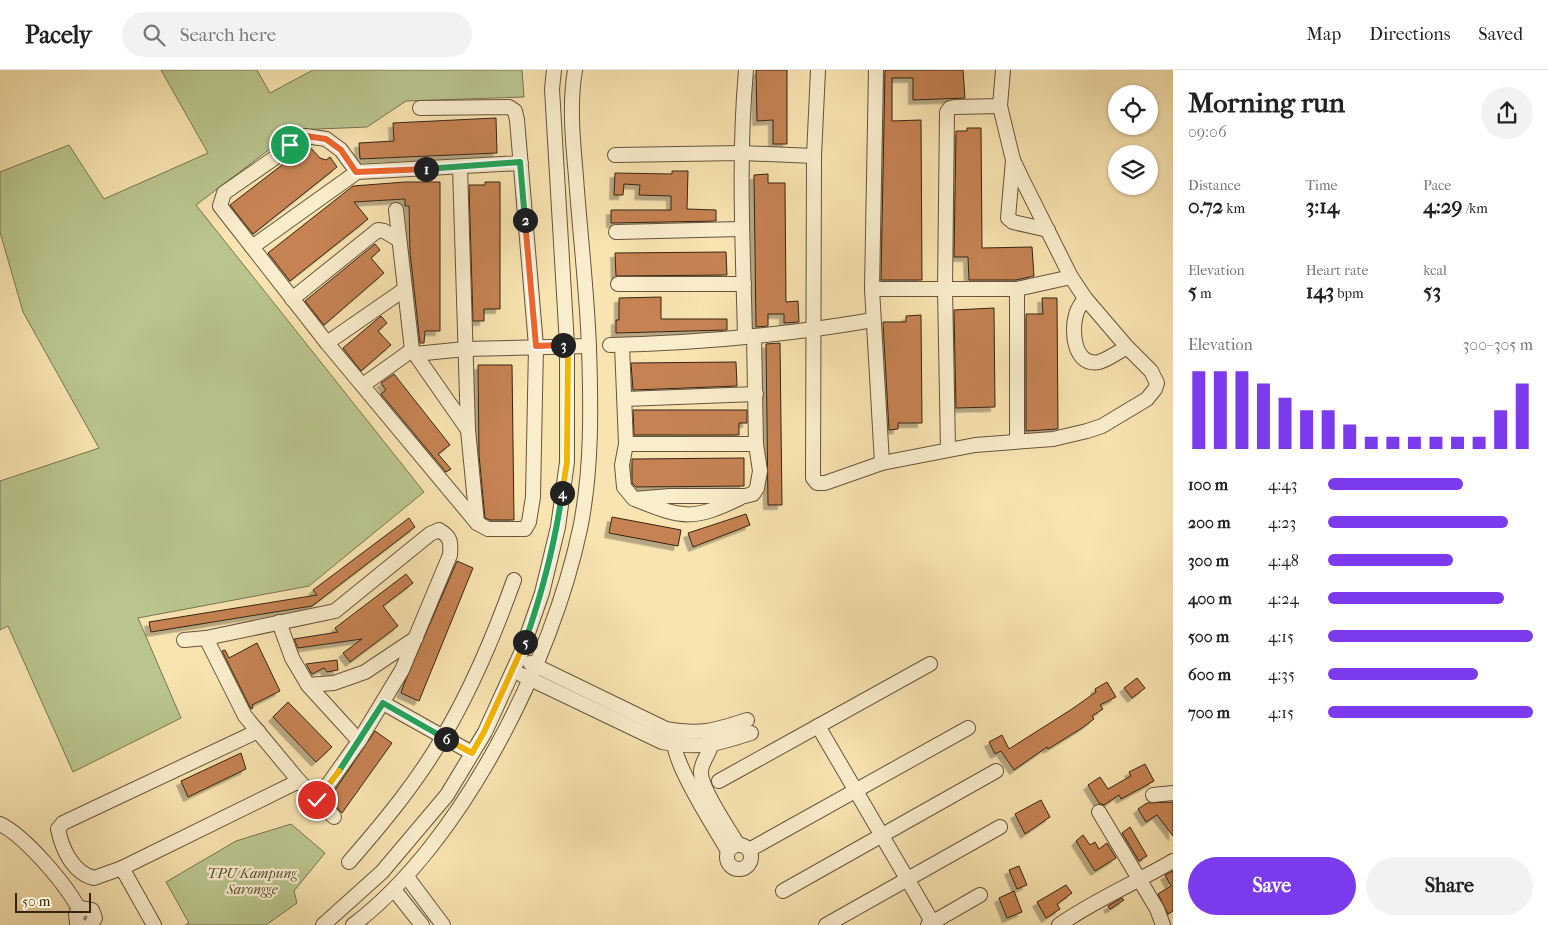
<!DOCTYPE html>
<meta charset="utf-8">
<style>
body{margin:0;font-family:"IM FELL French Canon",serif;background:#f2f2f2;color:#222;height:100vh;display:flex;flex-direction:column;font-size:19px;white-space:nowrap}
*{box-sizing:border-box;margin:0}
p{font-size:16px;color:#767676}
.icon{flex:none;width:28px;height:28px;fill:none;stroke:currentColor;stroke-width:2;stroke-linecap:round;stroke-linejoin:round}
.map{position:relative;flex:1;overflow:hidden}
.panel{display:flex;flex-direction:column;background:#fff;width:375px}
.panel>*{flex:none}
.fabs{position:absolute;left:1108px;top:15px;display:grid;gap:10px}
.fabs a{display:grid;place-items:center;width:50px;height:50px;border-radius:50%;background:#fff;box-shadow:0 1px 4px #0004;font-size:25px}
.scale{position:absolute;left:15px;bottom:12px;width:76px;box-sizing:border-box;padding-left:5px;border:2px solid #352414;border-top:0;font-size:14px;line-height:18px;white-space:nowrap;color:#352414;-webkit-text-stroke:4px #faedcc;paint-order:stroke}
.pin{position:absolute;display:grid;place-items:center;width:42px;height:42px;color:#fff;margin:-21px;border:2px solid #fff;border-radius:50%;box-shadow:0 1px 5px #0007}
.km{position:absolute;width:25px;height:25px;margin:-12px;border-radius:50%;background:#222;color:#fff;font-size:14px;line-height:25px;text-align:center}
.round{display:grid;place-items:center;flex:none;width:52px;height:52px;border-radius:26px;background:#f2f2f2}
.overview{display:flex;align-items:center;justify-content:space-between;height:85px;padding:0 15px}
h1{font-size:28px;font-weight:700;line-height:38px}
.figures{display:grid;grid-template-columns:repeat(3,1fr);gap:8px;height:85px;padding:5px 15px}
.figures div{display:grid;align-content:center}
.figures b{font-size:21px;font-weight:700}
.figures small{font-size:14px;font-weight:400}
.figures p{font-size:14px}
.chart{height:140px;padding:10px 15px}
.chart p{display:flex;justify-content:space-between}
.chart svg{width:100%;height:90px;margin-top:5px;stroke:#7c3aed;stroke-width:6}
.cta{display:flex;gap:10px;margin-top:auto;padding:10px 15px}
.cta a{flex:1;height:58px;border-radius:30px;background:#7c3aed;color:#fff;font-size:20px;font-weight:700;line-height:58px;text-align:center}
.cta a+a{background:#f2f2f2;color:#222}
ul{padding:0 15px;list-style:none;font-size:16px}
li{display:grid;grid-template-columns:80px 60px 1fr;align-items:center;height:38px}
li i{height:12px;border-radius:6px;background:#7c3aed}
header{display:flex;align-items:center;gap:30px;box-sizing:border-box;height:70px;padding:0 25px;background:#fff;border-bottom:1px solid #e0e0e0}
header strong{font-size:24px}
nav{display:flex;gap:28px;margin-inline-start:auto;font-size:18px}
.search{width:350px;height:45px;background:#f2f2f2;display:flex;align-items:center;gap:12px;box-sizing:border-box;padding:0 18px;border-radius:28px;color:#767676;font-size:19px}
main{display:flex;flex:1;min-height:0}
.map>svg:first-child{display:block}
.green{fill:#bac58e;stroke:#787451}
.building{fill:#c68252;stroke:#352414;filter:url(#shadow)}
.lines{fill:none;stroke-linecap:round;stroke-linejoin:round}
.minor-casing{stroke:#66543b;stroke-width:16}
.minor{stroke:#faedcc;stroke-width:14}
.split-1-casing{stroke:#fff;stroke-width:10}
.split-2-casing{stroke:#fff;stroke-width:10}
.split-3-casing{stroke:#fff;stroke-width:10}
.split-4-casing{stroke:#fff;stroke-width:10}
.split-5-casing{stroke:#fff;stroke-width:10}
.split-6-casing{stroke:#fff;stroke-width:10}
.split-7-casing{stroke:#fff;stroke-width:10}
.split-8-casing{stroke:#fff;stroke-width:10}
.split-1{stroke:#f0652b;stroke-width:6}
.split-2{stroke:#22a559;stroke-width:6}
.split-3{stroke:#f0652b;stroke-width:6}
.split-4{stroke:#f5b400;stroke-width:6}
.split-5{stroke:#22a559;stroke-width:6}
.split-6{stroke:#f5b400;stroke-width:6}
.split-7{stroke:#22a559;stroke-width:6}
.split-8{stroke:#f5b400;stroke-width:6}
.labels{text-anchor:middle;stroke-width:4.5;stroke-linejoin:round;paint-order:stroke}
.park-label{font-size:14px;font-style:italic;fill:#564c32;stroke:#faedcc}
</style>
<header>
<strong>Pacely</strong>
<div class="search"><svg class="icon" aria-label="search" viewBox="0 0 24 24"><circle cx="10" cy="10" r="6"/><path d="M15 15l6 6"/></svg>Search here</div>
<nav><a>Map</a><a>Directions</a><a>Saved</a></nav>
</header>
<main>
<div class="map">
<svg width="1173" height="855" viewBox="0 0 1173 855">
<defs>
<filter id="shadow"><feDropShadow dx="-4.5" dy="4.5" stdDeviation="0" flood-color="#0004"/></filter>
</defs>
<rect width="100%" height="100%" fill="#f8e4b1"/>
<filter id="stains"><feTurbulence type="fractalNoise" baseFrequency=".004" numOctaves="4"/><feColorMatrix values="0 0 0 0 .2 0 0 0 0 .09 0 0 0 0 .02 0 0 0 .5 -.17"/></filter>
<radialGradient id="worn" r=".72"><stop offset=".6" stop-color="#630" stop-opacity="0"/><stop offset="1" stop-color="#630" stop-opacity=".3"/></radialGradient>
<g class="green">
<polygon points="161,0 257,0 270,23 313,0 522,0 524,27 406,31 367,57 295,60 196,135 424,422 309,516 138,548 181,648 73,702 8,556 0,560 0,411 99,378 23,242 0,162 0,102 69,75 104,129 208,83"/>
<polygon points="291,754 325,783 294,821 297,833 266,855 185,855 189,853 166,812 236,771"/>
</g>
<g class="building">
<polygon points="756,0 787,0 787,74 773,74 773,50 757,51"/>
<polygon points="885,0 963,0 965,28 913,30 913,8 892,8 892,51 921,50 922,210 881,210"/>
<polygon points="496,48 497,83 360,89 359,73 394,71 393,53"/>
<polygon points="967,58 981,58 982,178 1032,177 1034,206 1016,210 969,210 968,187 954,187 956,61 967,61"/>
<polygon points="308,75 320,88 326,90 330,87 337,97 253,164 230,135"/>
<polygon points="672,101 688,101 687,139 716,140 716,151 611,153 611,140 671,140 671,126 639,125 640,115 624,114 623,125 614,125 615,103 672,104"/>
<polygon points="768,104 768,113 785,113 786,232 798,231 799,252 784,253 784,244 768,244 768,256 756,257 754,105"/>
<polygon points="405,112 440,112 440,261 425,261 424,273 420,273 410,182 409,136 405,136 405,129 354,132 368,149 290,211 268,183 353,116"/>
<polygon points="485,112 500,112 500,239 484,239 484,251 473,251 469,115 485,115"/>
<polygon points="375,174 380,180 371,188 384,203 324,255 305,231"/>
<polygon points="726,182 727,205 616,206 615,183"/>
<polygon points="661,227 661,249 727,249 727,260 616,263 616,250 619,250 619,228"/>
<polygon points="1042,228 1057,228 1058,359 1026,361 1026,244 1043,244"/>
<polygon points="994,238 995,337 956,338 954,240"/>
<polygon points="921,245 922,353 898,353 898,359 889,360 883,252 906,252 906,246"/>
<polygon points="381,246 387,253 378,261 391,275 361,301 343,278"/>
<polygon points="780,273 782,435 768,435 766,274"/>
<polygon points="736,292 737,316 633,320 631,293"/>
<polygon points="478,295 512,295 514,450 490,450 485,448 479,385"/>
<polygon points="394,304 450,375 438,384 451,399 446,402 381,324 386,320 381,313"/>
<polygon points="633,340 747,340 747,353 739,353 739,365 634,365"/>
<polygon points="744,388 744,416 636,417 632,413 632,389"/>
<polygon points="746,444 750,455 693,477 688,463"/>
<polygon points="612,447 681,460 678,476 609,463"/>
<polygon points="409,448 415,457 312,536 151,562 149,552 317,525 313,520"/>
<polygon points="457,491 473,498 419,631 401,623 404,614"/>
<polygon points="406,504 413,513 383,536 398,556 350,592 343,583 362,569 298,578 294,569 338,562 335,558"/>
<polygon points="257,573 280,621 252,635 253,638 251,639 222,581 225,580 229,588"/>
<polygon points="337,590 338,600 327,602 324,598 312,604 306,594"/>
<polygon points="1137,608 1145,618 1132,628 1124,618"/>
<polygon points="1107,612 1116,627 1100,635 1103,639 1092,646 1094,649 1082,658 1048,679 1047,677 1014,700 1001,681 995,684 989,672 1002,665 1009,679 1072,639 1096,622 1095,619"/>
<polygon points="288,632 332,677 316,692 273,647"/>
<polygon points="375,661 392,673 342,743 329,729"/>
<polygon points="241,683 246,699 188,727 181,711"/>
<polygon points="1145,694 1154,711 1121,729 1119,725 1104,735 1099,733 1088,715 1100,707 1108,719 1131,706 1129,702"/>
<polygon points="1041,730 1050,747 1025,764 1015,744"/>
<polygon points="1173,732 1173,766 1157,745 1146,752 1138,739 1147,733"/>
<polygon points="1130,757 1147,786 1139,791 1122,763"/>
<polygon points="1083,765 1090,775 1095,772 1099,779 1107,773 1116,788 1095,801 1076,771"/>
<polygon points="1019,796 1027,815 1017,819 1009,800"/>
<polygon points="1173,801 1173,841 1168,844 1158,824 1171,816 1165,805"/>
<polygon points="1066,815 1072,823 1057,834 1060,839 1046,848 1037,832"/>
<polygon points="1014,821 1022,842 1007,848 999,828"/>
<polygon points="1122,828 1124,830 1110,839 1108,836"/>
</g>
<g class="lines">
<defs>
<g id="minor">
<polyline points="818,0 814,86 813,408 817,413 825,413 882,393"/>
<polyline points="876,0 872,219 882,393 975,375 1053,369 1087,361 1102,356 1147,329 1155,319 1157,313 1151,301 1127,277 1085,228 1071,207 1023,111 1013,90 1000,36 1003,0"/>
<polyline points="420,38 509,37 515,41 517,50 536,276 533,427 529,452 525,459 488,459 477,453 327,273 220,136 224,123 306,66 326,69 341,80 357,102 521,93"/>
<polyline points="615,85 742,83 814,86"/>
<polyline points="1013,90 1008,148 1013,152 1048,160"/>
<polyline points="460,97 468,360 477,453"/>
<polyline points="396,140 412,280 415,284 465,279 589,276"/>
<polyline points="616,162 741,159"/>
<polyline points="252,177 357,102"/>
<polyline points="618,214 744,214"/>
<polyline points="872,219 1017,219 1071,207"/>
<polyline points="1017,219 1017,371"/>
<path d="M1085,228C1082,233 1077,239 1076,245C1071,261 1074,297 1099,292C1109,289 1118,282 1127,277"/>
<polyline points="292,229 378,160 384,161 399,170"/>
<path d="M745,267C743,178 738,89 746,0"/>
<polyline points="327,273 405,219"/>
<path d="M610,275C698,273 786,265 873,250"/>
<polyline points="622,275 626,374 622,395 624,417 634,429 670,426 745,426 753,424 757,418 760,401 756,374 754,266"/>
<polyline points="415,284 468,360"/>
<polyline points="363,315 412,280"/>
<polyline points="625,329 756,324"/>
<polyline points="626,374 756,374"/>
<polyline points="948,379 945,218 947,42 950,38 955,37 1000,36"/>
<path d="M637,430C684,449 694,450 740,428"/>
<polyline points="279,552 292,588 308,615 359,671"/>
<polyline points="206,568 245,646 299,711 334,747"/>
<path d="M184,570L206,568L335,541L430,464L439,460C451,467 451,472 450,485L402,600L359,671L317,730"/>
<path d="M530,593L666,659C700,665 714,661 747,650"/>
<path d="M522,605L662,672C701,679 714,675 751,663"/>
<polyline points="308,615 334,613 365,602 416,568"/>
<polyline points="383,633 472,683"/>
<polyline points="818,656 934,855"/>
<path d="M258,661L63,753L58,759C62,779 73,803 94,808L122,798L299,711"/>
<path d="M674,666C669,688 715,758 728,781"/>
<path d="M711,668C713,681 702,689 701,701C699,717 729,759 738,775"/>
<polyline points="719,711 930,594"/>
<polyline points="1153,725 1173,723"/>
<polyline points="1099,742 1157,839 1163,855"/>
<path d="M0,754C25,766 67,815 80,841"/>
<circle cx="739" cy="787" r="12"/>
<polyline points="749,780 968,658"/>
<path d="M349,792C383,753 417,712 443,667C472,618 495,563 514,510"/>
<polyline points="122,798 154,855"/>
<polyline points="407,807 443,855"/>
<polyline points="395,821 422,855"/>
<polyline points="783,821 996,701"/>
<polyline points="80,855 77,853 76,844 82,838 92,840 95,848 91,855"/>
<polyline points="323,855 382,802 447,725 485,662 521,583 542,523 558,457 567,392 567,275 552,19 554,0"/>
<path d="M353,855C462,773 552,591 580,459C592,400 591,337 589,278C587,221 580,164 576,107C573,72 569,35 575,0"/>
<polyline points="826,855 1000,757"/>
<polyline points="928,855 980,825"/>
<path d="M1059,855C1095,830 1135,813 1173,791"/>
</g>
</defs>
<use href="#minor" class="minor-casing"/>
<use href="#minor" class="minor"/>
</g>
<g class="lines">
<defs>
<polyline id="split-1" points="290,75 306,66 326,69 341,80 356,102 426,99"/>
<polyline id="split-2" points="426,99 520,92 525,150"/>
<polyline id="split-3" points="525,150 536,276 563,275"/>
<polyline id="split-4" points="562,423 567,392 568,275 563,275"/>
<path id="split-5" d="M525,572C542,523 555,474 562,423"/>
<polyline id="split-6" points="446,669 472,683 484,662 525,572"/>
<polyline id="split-7" points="339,701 383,633 446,669"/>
<polyline id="split-8" points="317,730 339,701"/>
</defs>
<use href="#split-1" class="split-1-casing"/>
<use href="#split-2" class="split-2-casing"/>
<use href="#split-3" class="split-3-casing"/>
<use href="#split-4" class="split-4-casing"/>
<use href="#split-5" class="split-5-casing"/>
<use href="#split-6" class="split-6-casing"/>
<use href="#split-7" class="split-7-casing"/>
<use href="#split-8" class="split-8-casing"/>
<use href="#split-1" class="split-1"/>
<use href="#split-2" class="split-2"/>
<use href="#split-3" class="split-3"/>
<use href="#split-4" class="split-4"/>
<use href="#split-5" class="split-5"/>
<use href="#split-6" class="split-6"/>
<use href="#split-7" class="split-7"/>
<use href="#split-8" class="split-8"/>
</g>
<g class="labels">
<g class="park-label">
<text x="252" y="808">TPU Kampung<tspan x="252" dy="16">Sarongge</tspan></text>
</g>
</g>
<rect width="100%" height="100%" filter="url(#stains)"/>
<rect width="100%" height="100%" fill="url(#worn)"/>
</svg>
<div class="fabs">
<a><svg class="icon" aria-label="locate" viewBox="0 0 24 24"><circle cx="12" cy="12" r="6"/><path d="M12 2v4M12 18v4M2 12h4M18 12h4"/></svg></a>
<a><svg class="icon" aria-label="layers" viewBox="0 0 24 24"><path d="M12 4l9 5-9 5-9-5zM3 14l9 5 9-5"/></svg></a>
</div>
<div class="scale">50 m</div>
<div class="pin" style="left:290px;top:75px;background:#1e9e55"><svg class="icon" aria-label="arrive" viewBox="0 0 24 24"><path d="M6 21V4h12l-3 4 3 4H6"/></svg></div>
<div class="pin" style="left:317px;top:730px;background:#d93025"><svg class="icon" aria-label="check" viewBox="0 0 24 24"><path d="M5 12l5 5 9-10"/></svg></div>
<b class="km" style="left:426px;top:99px">1</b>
<b class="km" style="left:525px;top:150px">2</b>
<b class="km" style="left:563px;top:275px">3</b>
<b class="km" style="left:562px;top:423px">4</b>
<b class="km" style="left:525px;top:572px">5</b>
<b class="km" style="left:446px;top:669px">6</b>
</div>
<section class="panel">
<div class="overview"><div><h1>Morning run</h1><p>09:06</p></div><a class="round"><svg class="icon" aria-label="share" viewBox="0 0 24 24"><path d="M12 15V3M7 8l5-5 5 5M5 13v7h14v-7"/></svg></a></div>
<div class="figures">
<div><p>Distance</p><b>0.72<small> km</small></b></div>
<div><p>Time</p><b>3:14</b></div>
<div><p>Pace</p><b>4:29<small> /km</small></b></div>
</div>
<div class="figures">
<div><p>Elevation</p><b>5<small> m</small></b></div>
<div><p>Heart rate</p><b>143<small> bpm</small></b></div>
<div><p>kcal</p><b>53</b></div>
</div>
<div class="chart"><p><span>Elevation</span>300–305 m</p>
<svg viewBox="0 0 160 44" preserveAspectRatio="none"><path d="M5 44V6M15 44V6M25 44V6M35 44V12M45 44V19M55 44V25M65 44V25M75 44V32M85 44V38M95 44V38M105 44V38M115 44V38M125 44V38M135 44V38M145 44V25M155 44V12"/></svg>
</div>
<ul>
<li><b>100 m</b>4:43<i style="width:66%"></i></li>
<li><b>200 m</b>4:23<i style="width:88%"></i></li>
<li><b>300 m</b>4:48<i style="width:61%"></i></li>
<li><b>400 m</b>4:24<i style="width:86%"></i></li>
<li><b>500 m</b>4:15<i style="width:100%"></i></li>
<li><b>600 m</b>4:35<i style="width:73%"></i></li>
<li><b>700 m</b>4:15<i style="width:100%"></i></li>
</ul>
<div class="cta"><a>Save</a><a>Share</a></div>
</section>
</main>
